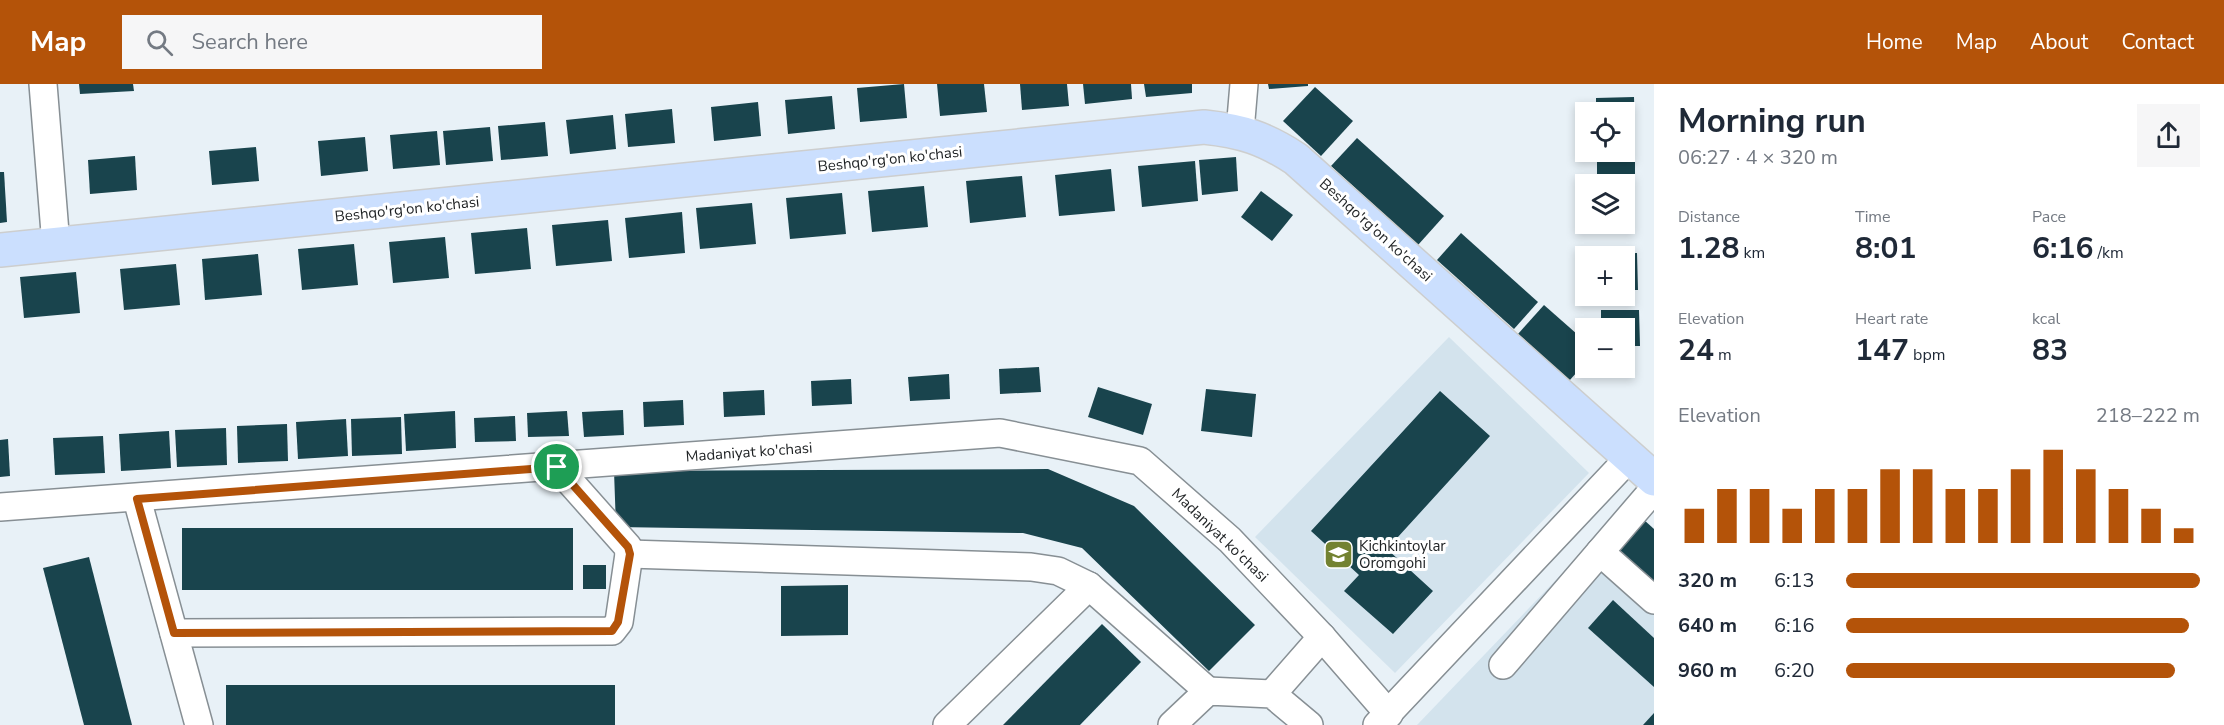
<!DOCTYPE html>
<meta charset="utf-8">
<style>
body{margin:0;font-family:"Nunito Sans",sans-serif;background:#f6f6f7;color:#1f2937;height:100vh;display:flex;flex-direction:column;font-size:22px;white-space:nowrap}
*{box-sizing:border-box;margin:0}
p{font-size:20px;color:#747a83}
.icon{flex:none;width:33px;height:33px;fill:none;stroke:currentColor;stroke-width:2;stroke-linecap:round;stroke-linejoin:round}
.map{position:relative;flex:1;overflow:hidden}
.details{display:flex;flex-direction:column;background:#fff;width:570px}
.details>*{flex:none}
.buttons{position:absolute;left:1575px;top:18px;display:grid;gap:12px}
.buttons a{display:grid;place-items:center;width:60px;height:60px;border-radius:0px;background:#fff;box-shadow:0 3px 9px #0003;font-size:30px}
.pin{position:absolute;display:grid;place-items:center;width:51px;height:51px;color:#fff;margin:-26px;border:3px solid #fff;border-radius:50%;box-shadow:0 2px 6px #0007}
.round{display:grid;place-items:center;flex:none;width:63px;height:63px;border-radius:0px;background:#f6f6f7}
.headline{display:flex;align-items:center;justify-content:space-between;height:102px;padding:0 24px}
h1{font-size:33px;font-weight:700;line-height:45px}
.metrics{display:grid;grid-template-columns:repeat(3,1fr);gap:9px;height:102px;padding:6px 24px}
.metrics div{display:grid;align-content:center}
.metrics b{font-size:30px;font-weight:700}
.metrics small{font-size:16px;font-weight:400}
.metrics p{font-size:16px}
.chart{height:168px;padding:12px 24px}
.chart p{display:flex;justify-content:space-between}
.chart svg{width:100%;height:108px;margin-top:6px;stroke:#b45309;stroke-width:6}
ul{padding:0 24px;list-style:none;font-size:20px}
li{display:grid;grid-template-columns:96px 72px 1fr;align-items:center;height:45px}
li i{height:15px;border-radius:8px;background:#b45309}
header{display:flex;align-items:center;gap:36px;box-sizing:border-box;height:84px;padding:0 30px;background:#b45309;color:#fff}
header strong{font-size:28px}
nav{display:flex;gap:33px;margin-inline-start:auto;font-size:21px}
.search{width:420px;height:54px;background:#f6f6f7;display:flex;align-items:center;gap:15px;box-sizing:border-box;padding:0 21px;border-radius:0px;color:#747a83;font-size:22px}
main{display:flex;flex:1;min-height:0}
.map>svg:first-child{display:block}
.built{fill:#d3e3ed}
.building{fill:#19444d}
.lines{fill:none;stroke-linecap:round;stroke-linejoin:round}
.minor-casing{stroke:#878f94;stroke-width:30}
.major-casing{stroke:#cdcece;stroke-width:36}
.minor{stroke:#fff;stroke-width:27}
.major{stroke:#cbdffe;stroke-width:33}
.route-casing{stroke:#fff;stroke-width:12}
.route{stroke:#b45309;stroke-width:8}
.labels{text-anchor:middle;stroke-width:6;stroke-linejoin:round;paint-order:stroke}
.street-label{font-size:15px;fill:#1d2022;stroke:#fff}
.poi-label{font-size:15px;fill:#1d2022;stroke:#fff;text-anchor:start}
</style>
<header>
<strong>Map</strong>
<div class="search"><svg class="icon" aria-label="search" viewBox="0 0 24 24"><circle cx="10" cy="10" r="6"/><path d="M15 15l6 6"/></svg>Search here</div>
<nav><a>Home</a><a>Map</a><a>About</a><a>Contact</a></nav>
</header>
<main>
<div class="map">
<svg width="1654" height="641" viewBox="0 0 1654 641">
<rect width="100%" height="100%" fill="#e8f1f7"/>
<g class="built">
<polygon points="1449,253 1589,389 1395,589 1255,453"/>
<polygon points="1598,452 1654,502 1654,641 1417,641"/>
</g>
<g class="building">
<polygon points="79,0 133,0 134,7 80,10"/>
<polygon points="904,0 907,34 860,38 857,4"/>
<polygon points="937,0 984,0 987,28 940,32"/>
<polygon points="1020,0 1067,0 1069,22 1022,26"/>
<polygon points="1083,0 1131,0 1132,15 1085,20"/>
<polygon points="1144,0 1192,0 1192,9 1146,13"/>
<polygon points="1268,0 1308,0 1308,2 1269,5"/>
<polygon points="1315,3 1353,37 1321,72 1283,37"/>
<polygon points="832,12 835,45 788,50 785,16"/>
<polygon points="1634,13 1635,49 1624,49 1624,28 1596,28 1596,14"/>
<polygon points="758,18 761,52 714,57 711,23"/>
<polygon points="672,25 675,59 628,63 625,30"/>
<polygon points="613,31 616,65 570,70 566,36"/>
<polygon points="545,38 548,72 501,76 498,42"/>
<polygon points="490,43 493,77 446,81 443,47"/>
<polygon points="437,47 440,81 393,85 390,51"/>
<polygon points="365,53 368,87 321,92 318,57"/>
<polygon points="1357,54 1444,132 1418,161 1331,82"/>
<polygon points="256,63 259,97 212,101 209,67"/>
<polygon points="135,72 137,106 90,110 88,76"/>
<polygon points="1236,73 1238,107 1202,111 1199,76"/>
<polygon points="1635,76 1635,112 1624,113 1624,100 1597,100 1597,77"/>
<polygon points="1195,77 1198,117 1142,123 1138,82"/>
<polygon points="1111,85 1115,127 1059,132 1055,91"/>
<polygon points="0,88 4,88 7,138 0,139"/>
<polygon points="1022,92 1026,133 970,139 966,97"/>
<polygon points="924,102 928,143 872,148 868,107"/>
<polygon points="1261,107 1293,131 1272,157 1241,133"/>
<polygon points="842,109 846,150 790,155 786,114"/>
<polygon points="752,119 756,160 700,165 696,124"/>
<polygon points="682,128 685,169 629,174 625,134"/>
<polygon points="608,136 612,177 556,182 552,141"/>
<polygon points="527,144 531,185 475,190 471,149"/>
<polygon points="1461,149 1538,218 1514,245 1437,176"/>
<polygon points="445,153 449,194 393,199 389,158"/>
<polygon points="354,160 358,201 302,206 298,165"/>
<polygon points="1637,169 1638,206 1624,206 1624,172 1599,172 1599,170"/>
<polygon points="258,170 262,211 205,216 202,175"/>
<polygon points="176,180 180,221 124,226 120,185"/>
<polygon points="76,188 80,229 24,234 20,193"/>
<polygon points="1544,221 1586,258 1586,278 1569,297 1518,250"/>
<polygon points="1601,226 1639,226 1640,262 1624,262 1624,244 1601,244"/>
<polygon points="1039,283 1041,308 1000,310 999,285"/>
<polygon points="949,290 950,315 910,317 908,293"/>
<polygon points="851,295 852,320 812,322 811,297"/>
<polygon points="1098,303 1152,320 1143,351 1088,333"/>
<polygon points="1206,305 1256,310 1252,353 1201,347"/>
<polygon points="764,306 765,331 724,333 723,308"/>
<polygon points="1440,307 1490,352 1387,465 1433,507 1393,550 1344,507 1359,491 1311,447"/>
<polygon points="683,316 684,341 644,343 643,318"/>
<polygon points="623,326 624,351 584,353 582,328"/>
<polygon points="455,327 456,364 406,367 404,330"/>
<polygon points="567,327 569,352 528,353 527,329"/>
<polygon points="515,332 516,357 475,358 474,334"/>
<polygon points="401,333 402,370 352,372 351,335"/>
<polygon points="346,335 348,372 298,375 296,338"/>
<polygon points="287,340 288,377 238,379 237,342"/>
<polygon points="226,344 227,381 177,383 175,346"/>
<polygon points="169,347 171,384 121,387 119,350"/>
<polygon points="103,352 105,389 55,391 53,354"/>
<polygon points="8,355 10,392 0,393 0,356"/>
<polygon points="1048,385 1134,422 1255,541 1209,587 1082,464 1023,449 616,443 614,387"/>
<polygon points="1643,435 1654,445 1654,497 1617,464"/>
<rect x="182" y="444" width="391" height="62"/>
<polygon points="89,473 132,641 84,641 43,484"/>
<rect x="583" y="481" width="23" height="24"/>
<polygon points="848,501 848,551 781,552 781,502"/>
<polygon points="1613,516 1654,554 1654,603 1588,544"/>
<polygon points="1102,540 1141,578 1080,641 1003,641"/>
<rect x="226" y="601" width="389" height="40"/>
<polygon points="1654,629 1654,641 1643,641"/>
</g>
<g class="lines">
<defs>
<g id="minor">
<polyline points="43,0 56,161"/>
<polyline points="1240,47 1244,0"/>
<polyline points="137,415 199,641"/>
<polyline points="0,423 1000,349 1140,377 1230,456 1322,553 1389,630"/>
<polyline points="1600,468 1654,516"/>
<polyline points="629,470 1031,483 1058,487 1089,502 1208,607"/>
<polyline points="174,549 612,547 619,538 629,470 628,463 557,383"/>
<polyline points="1503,581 1654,405"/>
<polyline points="1272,610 1322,553"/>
<polyline points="947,641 1089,502"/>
<polyline points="1172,641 1208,607 1272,610 1309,641"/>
<polyline points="1377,641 1630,373"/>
</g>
<path id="major" d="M0,166L1204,43C1242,47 1264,54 1296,75L1654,395"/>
</defs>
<use href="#minor" class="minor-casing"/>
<use href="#major" class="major-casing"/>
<use href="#minor" class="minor"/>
<use href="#major" class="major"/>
</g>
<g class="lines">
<defs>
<polygon id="route" points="557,383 628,463 630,470 618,538 612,547 174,549 137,415"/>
</defs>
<use href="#route" class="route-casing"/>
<use href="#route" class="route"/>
</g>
<defs>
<symbol id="school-square" viewBox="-11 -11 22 22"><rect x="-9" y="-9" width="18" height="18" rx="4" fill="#738231" stroke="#fff"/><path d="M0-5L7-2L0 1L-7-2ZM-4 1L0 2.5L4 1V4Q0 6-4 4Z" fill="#fff"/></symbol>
</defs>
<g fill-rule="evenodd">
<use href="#school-square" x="1322" y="454" width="33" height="33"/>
</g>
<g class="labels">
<g class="street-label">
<text transform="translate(890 75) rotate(-6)" y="5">Beshqo'rg'on ko'chasi</text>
<text transform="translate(407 125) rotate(-6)" y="5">Beshqo'rg'on ko'chasi</text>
<text transform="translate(1376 146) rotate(42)" y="5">Beshqo'rg'on ko'chasi</text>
<text transform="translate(749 368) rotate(-4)" y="5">Madaniyat ko'chasi</text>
<text transform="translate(1220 451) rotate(44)" y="5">Madaniyat ko'chasi</text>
</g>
<g class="poi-label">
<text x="1359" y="467">Kichkintoylar<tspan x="1359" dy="17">Oromgohi</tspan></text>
</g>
</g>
</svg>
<div class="buttons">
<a><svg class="icon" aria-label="locate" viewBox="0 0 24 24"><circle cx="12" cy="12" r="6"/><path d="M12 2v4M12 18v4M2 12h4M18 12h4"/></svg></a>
<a><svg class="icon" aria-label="layers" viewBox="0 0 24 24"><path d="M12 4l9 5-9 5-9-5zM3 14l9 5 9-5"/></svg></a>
<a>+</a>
<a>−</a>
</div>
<div class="pin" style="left:557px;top:383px;background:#1e9e55"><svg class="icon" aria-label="arrive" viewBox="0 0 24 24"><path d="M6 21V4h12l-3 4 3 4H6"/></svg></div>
</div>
<section class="details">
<div class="headline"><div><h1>Morning run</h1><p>06:27 · 4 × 320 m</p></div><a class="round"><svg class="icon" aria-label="share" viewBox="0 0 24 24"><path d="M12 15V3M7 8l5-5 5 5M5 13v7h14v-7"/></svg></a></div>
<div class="metrics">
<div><p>Distance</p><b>1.28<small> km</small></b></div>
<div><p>Time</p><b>8:01</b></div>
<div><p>Pace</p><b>6:16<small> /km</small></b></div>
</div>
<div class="metrics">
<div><p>Elevation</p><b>24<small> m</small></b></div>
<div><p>Heart rate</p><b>147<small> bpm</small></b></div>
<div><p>kcal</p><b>83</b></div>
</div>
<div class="chart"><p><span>Elevation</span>218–222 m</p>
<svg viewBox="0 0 160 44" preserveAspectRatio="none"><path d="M5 44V30M15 44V22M25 44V22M35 44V30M45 44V22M55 44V22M65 44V14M75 44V14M85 44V22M95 44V22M105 44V14M115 44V6M125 44V14M135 44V22M145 44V30M155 44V38"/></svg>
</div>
<ul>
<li><b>320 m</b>6:13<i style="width:100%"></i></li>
<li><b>640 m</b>6:16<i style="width:97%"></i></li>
<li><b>960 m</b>6:20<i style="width:93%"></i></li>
</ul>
</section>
</main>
